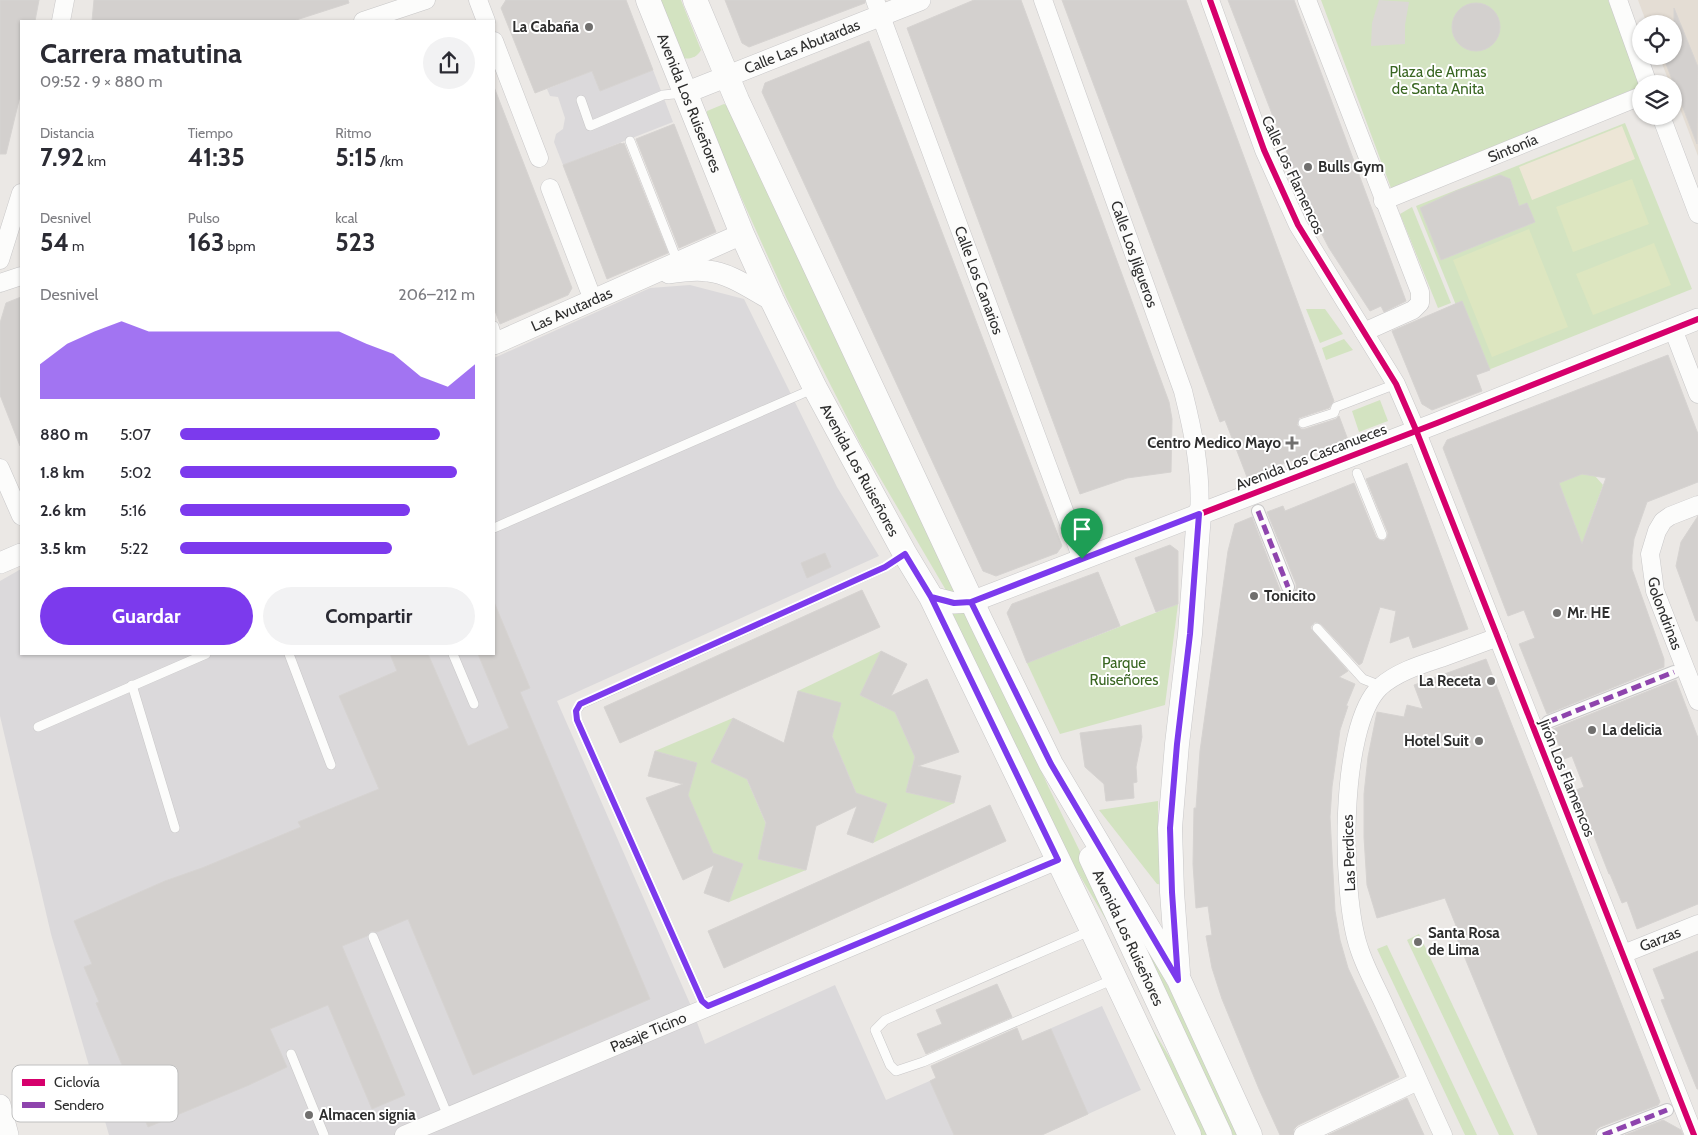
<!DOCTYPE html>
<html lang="es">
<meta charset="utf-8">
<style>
body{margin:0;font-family:Cabin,sans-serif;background:#f2f2f3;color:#2b2b33;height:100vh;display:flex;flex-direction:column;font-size:19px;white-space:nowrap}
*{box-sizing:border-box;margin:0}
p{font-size:16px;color:#7c7c81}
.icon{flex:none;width:28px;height:28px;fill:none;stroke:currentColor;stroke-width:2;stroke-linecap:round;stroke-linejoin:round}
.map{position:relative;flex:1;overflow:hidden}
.side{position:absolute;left:20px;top:20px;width:475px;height:635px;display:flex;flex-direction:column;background:#fff;border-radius:0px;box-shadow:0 1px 4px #0004}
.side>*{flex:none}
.tools{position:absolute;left:1632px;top:15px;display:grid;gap:10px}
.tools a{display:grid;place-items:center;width:50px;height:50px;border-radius:50%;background:#fff;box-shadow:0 1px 4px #0004;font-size:25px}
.pin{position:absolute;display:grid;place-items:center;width:42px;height:42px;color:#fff;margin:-51px -21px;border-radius:50% 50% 50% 0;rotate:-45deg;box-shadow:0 0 5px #0007}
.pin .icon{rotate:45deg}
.round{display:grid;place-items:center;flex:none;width:52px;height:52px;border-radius:26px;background:#f2f2f3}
.head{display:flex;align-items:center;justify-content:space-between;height:85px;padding:0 20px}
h1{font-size:28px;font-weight:700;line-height:38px}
.metrics{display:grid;grid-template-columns:repeat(3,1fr);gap:8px;height:85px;padding:5px 20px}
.metrics div{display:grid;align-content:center}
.metrics b{font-size:25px;font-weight:700}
.metrics small{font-size:14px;font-weight:400}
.metrics p{font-size:14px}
.chart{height:140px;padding:10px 20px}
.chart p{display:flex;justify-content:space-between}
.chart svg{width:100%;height:90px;margin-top:5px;fill:#7c3aed;opacity:.7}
.cta{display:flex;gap:10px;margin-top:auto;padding:10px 20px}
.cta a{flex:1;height:58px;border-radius:30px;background:#7c3aed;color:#fff;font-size:20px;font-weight:700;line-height:58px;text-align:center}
.cta a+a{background:#f2f2f3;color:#2b2b33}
ul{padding:0 20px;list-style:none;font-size:16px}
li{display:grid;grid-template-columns:80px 60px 1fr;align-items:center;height:38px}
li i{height:12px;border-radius:6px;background:#7c3aed}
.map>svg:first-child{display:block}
.industrial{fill:#dbd9db}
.education{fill:#e4ddd4}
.green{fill:#d3e3c1}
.sand{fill:#ede6d6}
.pitch{fill:#dde6c0}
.plaza{fill:#dbd8d5}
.building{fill:#d3d0ce;stroke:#d6d3d1;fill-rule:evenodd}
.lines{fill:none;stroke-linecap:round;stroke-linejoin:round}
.service-casing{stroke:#c8c7c8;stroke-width:10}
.pedestrian-casing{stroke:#c8c7c8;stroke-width:14}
.minor-casing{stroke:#c8c7c8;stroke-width:19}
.tertiary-casing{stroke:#c8c7c8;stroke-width:22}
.secondary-casing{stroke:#c8c7c8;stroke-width:25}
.service{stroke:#fcfcfb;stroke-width:9}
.pedestrian{stroke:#fcfcfb;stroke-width:12}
.minor{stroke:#fcfcfb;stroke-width:18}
.tertiary{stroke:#fcfcfb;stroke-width:21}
.secondary{stroke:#fcfcfb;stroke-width:24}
.quiet{stroke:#8e44ad;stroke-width:5;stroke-dasharray:10 5;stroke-linecap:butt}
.cycleway-casing{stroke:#fff;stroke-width:9}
.cycleway{stroke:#d6006c;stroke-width:6}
.route-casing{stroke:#fff;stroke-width:10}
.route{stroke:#7c3aed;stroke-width:6}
.poi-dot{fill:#706f6e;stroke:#fff;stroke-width:2}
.labels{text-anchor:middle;stroke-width:4;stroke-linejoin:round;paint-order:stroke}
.poi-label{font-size:15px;font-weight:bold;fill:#2e2e2e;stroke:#fff;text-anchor:start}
.street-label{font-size:15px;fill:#2e2e2e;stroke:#fff}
.park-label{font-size:15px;fill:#396622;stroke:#fff}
.key{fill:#fff;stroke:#c0c0c0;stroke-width:1}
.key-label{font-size:14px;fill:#2e2e2e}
</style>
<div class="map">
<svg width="1698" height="1135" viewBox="0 0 1698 1135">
<rect width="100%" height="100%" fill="#ebe8e5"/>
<g class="industrial">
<polygon points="653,70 673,122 563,165 554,142 556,134 563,129 565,118 558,97 550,96 547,89 592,71 600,91"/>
<polygon points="690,285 744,299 837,487 879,556 557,701 691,1006 705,1044 835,985 886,1100 1102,1006 1141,1090 1042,1135 109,1135 51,934 0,716 0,581 21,569 21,654 494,654 494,358 650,288"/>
</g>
<polygon class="education" points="1638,0 1698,0 1698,156 1674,93 1674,84 1670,84 1659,56 1674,56 1674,24 1647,24"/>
<g class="green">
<path d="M659,0H681L701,50C697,57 690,60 682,58Z"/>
<polygon points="1321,0 1608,0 1641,86 1391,188"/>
<polygon points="724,104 730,107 962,596 947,592 862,447 787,299 705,117 707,111"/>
<polygon points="1625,123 1692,289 1483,372 1416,206"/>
<polygon points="1412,207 1451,303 1438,308 1400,214"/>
<polygon points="1306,309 1325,309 1343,334 1320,343"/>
<polygon points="1344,339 1353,350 1326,360 1322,348"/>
<polygon points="1380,400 1388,421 1359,432 1352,411"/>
<polygon points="1560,467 1595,476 1603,485 1588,527 1586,572 1559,532 1575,525 1565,499 1549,504 1544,489"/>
<polygon points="1178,604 1165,705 1060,734 1027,663"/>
<polygon points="945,608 967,609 1049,788 1147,989 1073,864"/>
<polygon points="881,651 860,695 886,708 893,708 915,757 906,792 954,803 873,843 887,804 857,795 830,731 798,691"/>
<polygon points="733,718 711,762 737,774 745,775 766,824 758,859 806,870 729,902 743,864 713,854 686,791 690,787 697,763 655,751"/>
<polygon points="1158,801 1158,837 1164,885 1157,884 1099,810"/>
<path d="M1111,878C1157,962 1200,1048 1241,1135H1233Z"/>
<polygon points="1419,934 1514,1135 1499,1135 1407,940"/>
<polygon points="1387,945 1477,1135 1465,1135 1377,949"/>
<polygon points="1133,997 1181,1076 1209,1135 1199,1135"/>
</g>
<polygon class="sand" points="1622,126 1635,159 1532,200 1519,167"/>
<g class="pitch">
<polygon points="1632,179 1649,224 1573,252 1556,207"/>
<polygon points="1529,229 1568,327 1492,357 1453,260"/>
<polygon points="1654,243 1671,285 1593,315 1576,274"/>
</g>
<polygon class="plaza" points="1379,0 1409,2 1405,25 1405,44 1371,46 1372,23"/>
<g class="building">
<polygon points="0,0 39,0 35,21 21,21 21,92 6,154 0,154"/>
<polygon points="94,0 348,0 349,3 293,21 92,21"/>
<polygon points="506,0 626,0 653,70 600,91 592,71 535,93 501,8"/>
<polygon points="725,0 865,0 865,3 749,47 742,43"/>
<polygon points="974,0 1021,0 1169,402 1172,419 1171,472 1127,478 1080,494 907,28"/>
<polygon points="1062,0 1186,0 1334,401 1329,408 1299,418 1297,425 1301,429 1305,429 1336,419 1339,416 1348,440 1247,477 1225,420 1220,422"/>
<polygon points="1228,0 1294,0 1406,301 1384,312 1381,306 1370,311 1329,248 1308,207"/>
<circle cx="1476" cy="27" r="24"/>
<polygon points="1674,8 1698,67 1697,144 1663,56 1674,56"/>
<polygon points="869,41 1062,546 1057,553 996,576 983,571 762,92 765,83"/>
<polygon points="494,87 572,288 568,295 500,324 494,308"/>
<polygon points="674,124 716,232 679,248 636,139"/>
<polygon points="621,143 622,144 624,143 668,253 607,279 563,165"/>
<polygon points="1500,175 1510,179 1519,206 1527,203 1535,222 1441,260 1420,208 1456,191"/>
<polygon points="21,297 21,446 20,446 0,395 0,323 6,303"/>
<polygon points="1462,301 1490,370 1476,375 1482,391 1432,410 1422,404 1392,331"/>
<path d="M1668,355L1698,434V482L1647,502L1634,539L1632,555V569L1664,659V667L1547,714L1519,644L1535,638L1524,610L1508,616L1443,448L1447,440ZM1582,474L1606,478L1582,544L1559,483Z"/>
<polygon points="1407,463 1468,629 1413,648 1409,636 1390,643 1396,611 1380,607 1362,663 1359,665 1321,624 1315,622 1311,626 1311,629 1348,671 1339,677 1355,684 1346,706 1348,706 1340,730 1332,787 1330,817 1335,911 1340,940 1348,968 1399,1077 1298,1125 1294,1129 1293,1135 1280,1135 1259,1089 1222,999 1212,968 1206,936 1212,935 1208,906 1196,908 1193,864 1194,808 1196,808 1200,751 1228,551 1235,524 1252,517 1280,590 1286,595 1291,594 1296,589 1296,584 1267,512 1283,506 1285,511 1354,483 1376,537 1379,540 1384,541 1387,538 1388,533 1366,479"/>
<polygon points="1698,516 1698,621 1696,621 1676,566 1681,542"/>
<polygon points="1170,545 1178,551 1178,604 1156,612 1135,558"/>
<polygon points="825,553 831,567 807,578 801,563"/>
<polygon points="1098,572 1120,626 1027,663 1007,613 1012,604"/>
<polygon points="862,590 880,627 620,743 604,707"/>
<polygon points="494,602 530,688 520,692 650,999 473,1075 408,919 377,932 371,931 367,936 342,946 405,1095 372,1109 328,1005 270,1029 287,1067 249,1085 148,1127 96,1003 99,1002 84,967 92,964 74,921 165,881 202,868 301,827 298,822 379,789 339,696 397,671 390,654 428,654 468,746 509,728 478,654 494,654"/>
<polygon points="881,651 907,664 891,696 927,679 959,752 918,766 961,776 954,803 906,792 915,757 895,712 860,695"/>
<polygon points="1486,659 1660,1102 1658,1105 1600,1127 1596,1130 1595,1135 1538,1135 1453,929 1457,928 1445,898 1377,918 1367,885 1364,837 1364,794 1368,757 1377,712 1404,717 1407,705 1423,709 1414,685"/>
<polygon points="1676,680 1698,738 1698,904 1637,929 1627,901 1622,903 1610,874 1609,874 1576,790 1584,787 1572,756 1564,759 1553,729"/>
<polygon points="798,691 841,703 832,736 856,793 887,804 873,843 847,834 857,806 816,826 806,870 758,859 766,823 747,779 711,762 733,718 784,743"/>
<polygon points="1141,725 1142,737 1136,767 1137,782 1133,783 1134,798 1106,801 1104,784 1085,767 1080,733"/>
<polygon points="655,751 697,763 688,795 713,853 743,864 729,902 704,893 714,865 683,880 646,798 683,784 648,776"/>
<polygon points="990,805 1006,841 724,968 708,931"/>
<polygon points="1698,951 1698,1089 1697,1089 1661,1000 1665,999 1653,969"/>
<polygon points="997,984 1012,1017 926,1054 917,1034 942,1024 936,1010"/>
<polygon points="1017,1028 1022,1041 1051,1029 1088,1114 1042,1135 954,1135 930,1081 936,1078 931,1066"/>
<polygon points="1407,1098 1424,1135 1328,1135"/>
<polygon points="1663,1120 1681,1130 1683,1135 1625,1135"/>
</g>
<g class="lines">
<defs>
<g id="service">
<polyline points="581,100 590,126 663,95 685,93"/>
<polyline points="630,141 678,263"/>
<polyline points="494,326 499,342"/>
<polyline points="1303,423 1334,413 1336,407 1396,384"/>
<polyline points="1357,473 1382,535"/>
<polyline points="494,528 815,388"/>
<polyline points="1317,628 1363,679 1381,686"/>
<polyline points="289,654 331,765"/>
<polyline points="453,654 474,704"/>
<polyline points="132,685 175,828"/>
<polyline points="38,727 206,654"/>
<polyline points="1092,930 885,1020 875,1030 890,1065 896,1071 923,1062 1114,979"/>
<polyline points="373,937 448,1116"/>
<polyline points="708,1006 702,1001 577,720 576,711 581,704 885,567 905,555"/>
<polyline points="291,1054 324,1135"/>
</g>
<g id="pedestrian">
<polyline points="1258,511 1288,587"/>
<polyline points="1548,722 1674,672"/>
<polyline points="1603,1135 1667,1110"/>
</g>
<g id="minor">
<polyline points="478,0 486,21"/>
<path id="s1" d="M875,0L1082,559"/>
<path id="s2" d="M1043,0L1183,391C1193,431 1202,473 1199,514"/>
<polyline points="1210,0 1264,150 1298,225 1396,384 1416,430 1694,1135"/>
<polyline points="1307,0 1420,292 1420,303 1413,310 1364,332"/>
<polyline points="1618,0 1648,84"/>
<polyline points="61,21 65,0"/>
<polyline points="363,21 426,0"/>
<polyline points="494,41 539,158"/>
<polyline points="1661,116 1698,214"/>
<polyline points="550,188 593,300"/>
<path id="s3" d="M1383,201L1641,96"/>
<polyline points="0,260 21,193"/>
<polyline points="0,283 21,276"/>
<polyline points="1673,329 1698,394"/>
<polyline points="0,468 21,516"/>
<path id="s4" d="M1698,505L1670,516L1663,521L1657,531L1650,554L1655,591L1698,701"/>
<path id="s5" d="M1623,954L1698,924"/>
<path id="s6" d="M404,1135L1058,860"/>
<polyline points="1303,1135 1418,1081"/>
<path d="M1443,1135C1424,1094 1406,1052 1387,1011C1378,990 1366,970 1359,948C1341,896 1338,727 1380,687C1397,672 1420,665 1441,658C1460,651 1479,644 1498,637"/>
</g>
<g id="tertiary">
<path id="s7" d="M685,93L920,0"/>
<path d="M669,273C681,271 695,269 708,271C730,273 753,290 772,300"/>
<path id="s8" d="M494,344L742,234"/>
<polyline points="0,563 21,554"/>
<polyline points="931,597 954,603 971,602 1437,423 1698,319"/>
<polyline points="0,1105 8,1135"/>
</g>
<g id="secondary">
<path id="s9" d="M648,0L742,234L772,300L815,388L905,554L931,597L1092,930L1189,1135"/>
<polyline points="695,0 737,100 981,621 1051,764 1179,980 1250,1135"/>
<path id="s10" d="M1091,858L1220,1135"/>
<polyline points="1178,973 1172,892 1170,828 1177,744 1190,634 1199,514"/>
</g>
</defs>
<use href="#service" class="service-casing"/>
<use href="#pedestrian" class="pedestrian-casing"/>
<use href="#minor" class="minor-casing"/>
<use href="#tertiary" class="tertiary-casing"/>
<use href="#secondary" class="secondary-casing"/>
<use href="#service" class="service"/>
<use href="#pedestrian" class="pedestrian"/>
<use href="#minor" class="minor"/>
<use href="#tertiary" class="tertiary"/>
<use href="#secondary" class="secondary"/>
<g class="quiet">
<polyline points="1258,511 1288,587"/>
<polyline points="1548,722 1674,672"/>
<polyline points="1603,1135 1667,1110"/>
</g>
<defs>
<g id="cycleway">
<polyline points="1210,0 1264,150 1298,225 1396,384 1416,430 1694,1135"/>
<polyline points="931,597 954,603 971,602 1437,423 1698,319"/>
</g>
</defs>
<use href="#cycleway" class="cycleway-casing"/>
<use href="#cycleway" class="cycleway"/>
</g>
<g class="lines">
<defs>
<polyline id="route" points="1082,559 971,602 954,603 931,597 1058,860 708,1006 702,1001 577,720 576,711 580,704 885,567 905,554 931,597 954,603 971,602 1051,764 1178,980 1172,892 1170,828 1177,744 1190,634 1199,514 1082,559"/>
</defs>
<use href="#route" class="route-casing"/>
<use href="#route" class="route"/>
</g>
<g class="poi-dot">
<circle cx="589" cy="27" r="5"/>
<circle cx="1308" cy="167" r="5"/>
<path d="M1289.5 435.5h5v5h5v5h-5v5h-5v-5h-5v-5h5z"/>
<circle cx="1254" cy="596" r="5"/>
<circle cx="1557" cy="613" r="5"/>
<circle cx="1491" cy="681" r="5"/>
<circle cx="1592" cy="730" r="5"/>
<circle cx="1479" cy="741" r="5"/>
<circle cx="1418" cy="942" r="5"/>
<circle cx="309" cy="1115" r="5"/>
</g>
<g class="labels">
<g class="poi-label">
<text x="579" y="32" text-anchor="end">La Cabaña</text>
<text x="1318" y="172">Bulls Gym</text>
<text x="1281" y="448" text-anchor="end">Centro Medico Mayo</text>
<text x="1264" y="601">Tonicito</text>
<text x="1567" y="618">Mr. HE</text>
<text x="1481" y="686" text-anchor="end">La Receta</text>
<text x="1602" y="735">La delicia</text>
<text x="1469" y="746" text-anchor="end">Hotel Suit</text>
<text x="1428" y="938">Santa Rosa<tspan x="1428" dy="17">de Lima</tspan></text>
<text x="319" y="1120">Almacen signia</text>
</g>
<g class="street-label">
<text dy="5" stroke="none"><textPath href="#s7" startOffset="126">Calle Las Abutardas</textPath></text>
<text dy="5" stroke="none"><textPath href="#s9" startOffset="111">Avenida Los Ruiseñores</textPath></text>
<text dy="5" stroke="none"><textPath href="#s3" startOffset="140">Sintonía</textPath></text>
<text transform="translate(1293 175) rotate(65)" y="5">Calle Los Flamencos</text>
<text dy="5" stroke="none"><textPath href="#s2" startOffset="270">Calle Los Jilgueros</textPath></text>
<text dy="5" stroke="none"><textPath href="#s1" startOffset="299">Calle Los Canarios</textPath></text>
<text dy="5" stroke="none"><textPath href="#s8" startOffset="85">Las Avutardas</textPath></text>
<text transform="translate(1311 457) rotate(-21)" y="5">Avenida Los Cascanueces</text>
<text dy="5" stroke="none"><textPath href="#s9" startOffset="516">Avenida Los Ruiseñores</textPath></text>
<text dy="5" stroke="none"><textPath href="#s4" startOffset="136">Golondrinas</textPath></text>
<text transform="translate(1567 778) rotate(68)" y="5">Jirón Los Flamencos</text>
<text transform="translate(1349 853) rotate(-92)" y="5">Las Perdices</text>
<text dy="5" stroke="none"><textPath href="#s10" startOffset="88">Avenida Los Ruiseñores</textPath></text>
<text dy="5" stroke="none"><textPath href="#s5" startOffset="40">Garzas</textPath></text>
<text dy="5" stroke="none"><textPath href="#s6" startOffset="265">Pasaje Ticino</textPath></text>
</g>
<g class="park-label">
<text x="1438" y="77">Plaza de Armas<tspan x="1438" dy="17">de Santa Anita</tspan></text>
<text x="1124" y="668">Parque<tspan x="1124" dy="17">Ruiseñores</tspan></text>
</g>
</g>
<rect x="12" y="1065" width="166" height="57" rx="8" class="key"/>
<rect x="22" y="1079" width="23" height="7" fill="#d6006c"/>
<rect x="22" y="1102" width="23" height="6" fill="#8e44ad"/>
<g class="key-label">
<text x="54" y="1087">Ciclovía</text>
<text x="54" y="1110">Sendero</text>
</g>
</svg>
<div class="tools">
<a><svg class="icon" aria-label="locate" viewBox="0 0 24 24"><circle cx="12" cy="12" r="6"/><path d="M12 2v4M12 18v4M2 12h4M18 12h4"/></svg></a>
<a><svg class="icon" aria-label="layers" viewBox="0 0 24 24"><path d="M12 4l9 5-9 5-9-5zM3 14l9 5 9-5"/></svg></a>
</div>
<div class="pin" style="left:1082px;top:559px;background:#1e9e55"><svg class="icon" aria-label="arrive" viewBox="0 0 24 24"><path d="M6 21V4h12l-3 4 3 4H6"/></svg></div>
<section class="side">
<div class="head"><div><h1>Carrera matutina</h1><p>09:52 · 9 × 880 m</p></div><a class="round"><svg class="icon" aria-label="share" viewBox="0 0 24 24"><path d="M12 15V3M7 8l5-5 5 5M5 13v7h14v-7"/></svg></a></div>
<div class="metrics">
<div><p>Distancia</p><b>7.92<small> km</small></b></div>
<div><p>Tiempo</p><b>41:35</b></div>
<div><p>Ritmo</p><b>5:15<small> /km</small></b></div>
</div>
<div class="metrics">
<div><p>Desnivel</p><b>54<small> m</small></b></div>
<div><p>Pulso</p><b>163<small> bpm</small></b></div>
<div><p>kcal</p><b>523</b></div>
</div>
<div class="chart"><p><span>Desnivel</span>206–212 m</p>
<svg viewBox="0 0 160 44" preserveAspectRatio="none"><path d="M0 44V27L10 17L20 11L30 6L40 11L50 11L60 11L70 11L80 11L90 11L100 11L110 11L120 17L130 22L140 33L150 38L160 27V44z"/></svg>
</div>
<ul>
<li><b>880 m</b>5:07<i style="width:88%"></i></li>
<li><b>1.8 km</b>5:02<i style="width:94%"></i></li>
<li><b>2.6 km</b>5:16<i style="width:78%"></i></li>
<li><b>3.5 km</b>5:22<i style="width:72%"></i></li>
</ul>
<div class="cta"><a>Guardar</a><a>Compartir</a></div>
</section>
</div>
